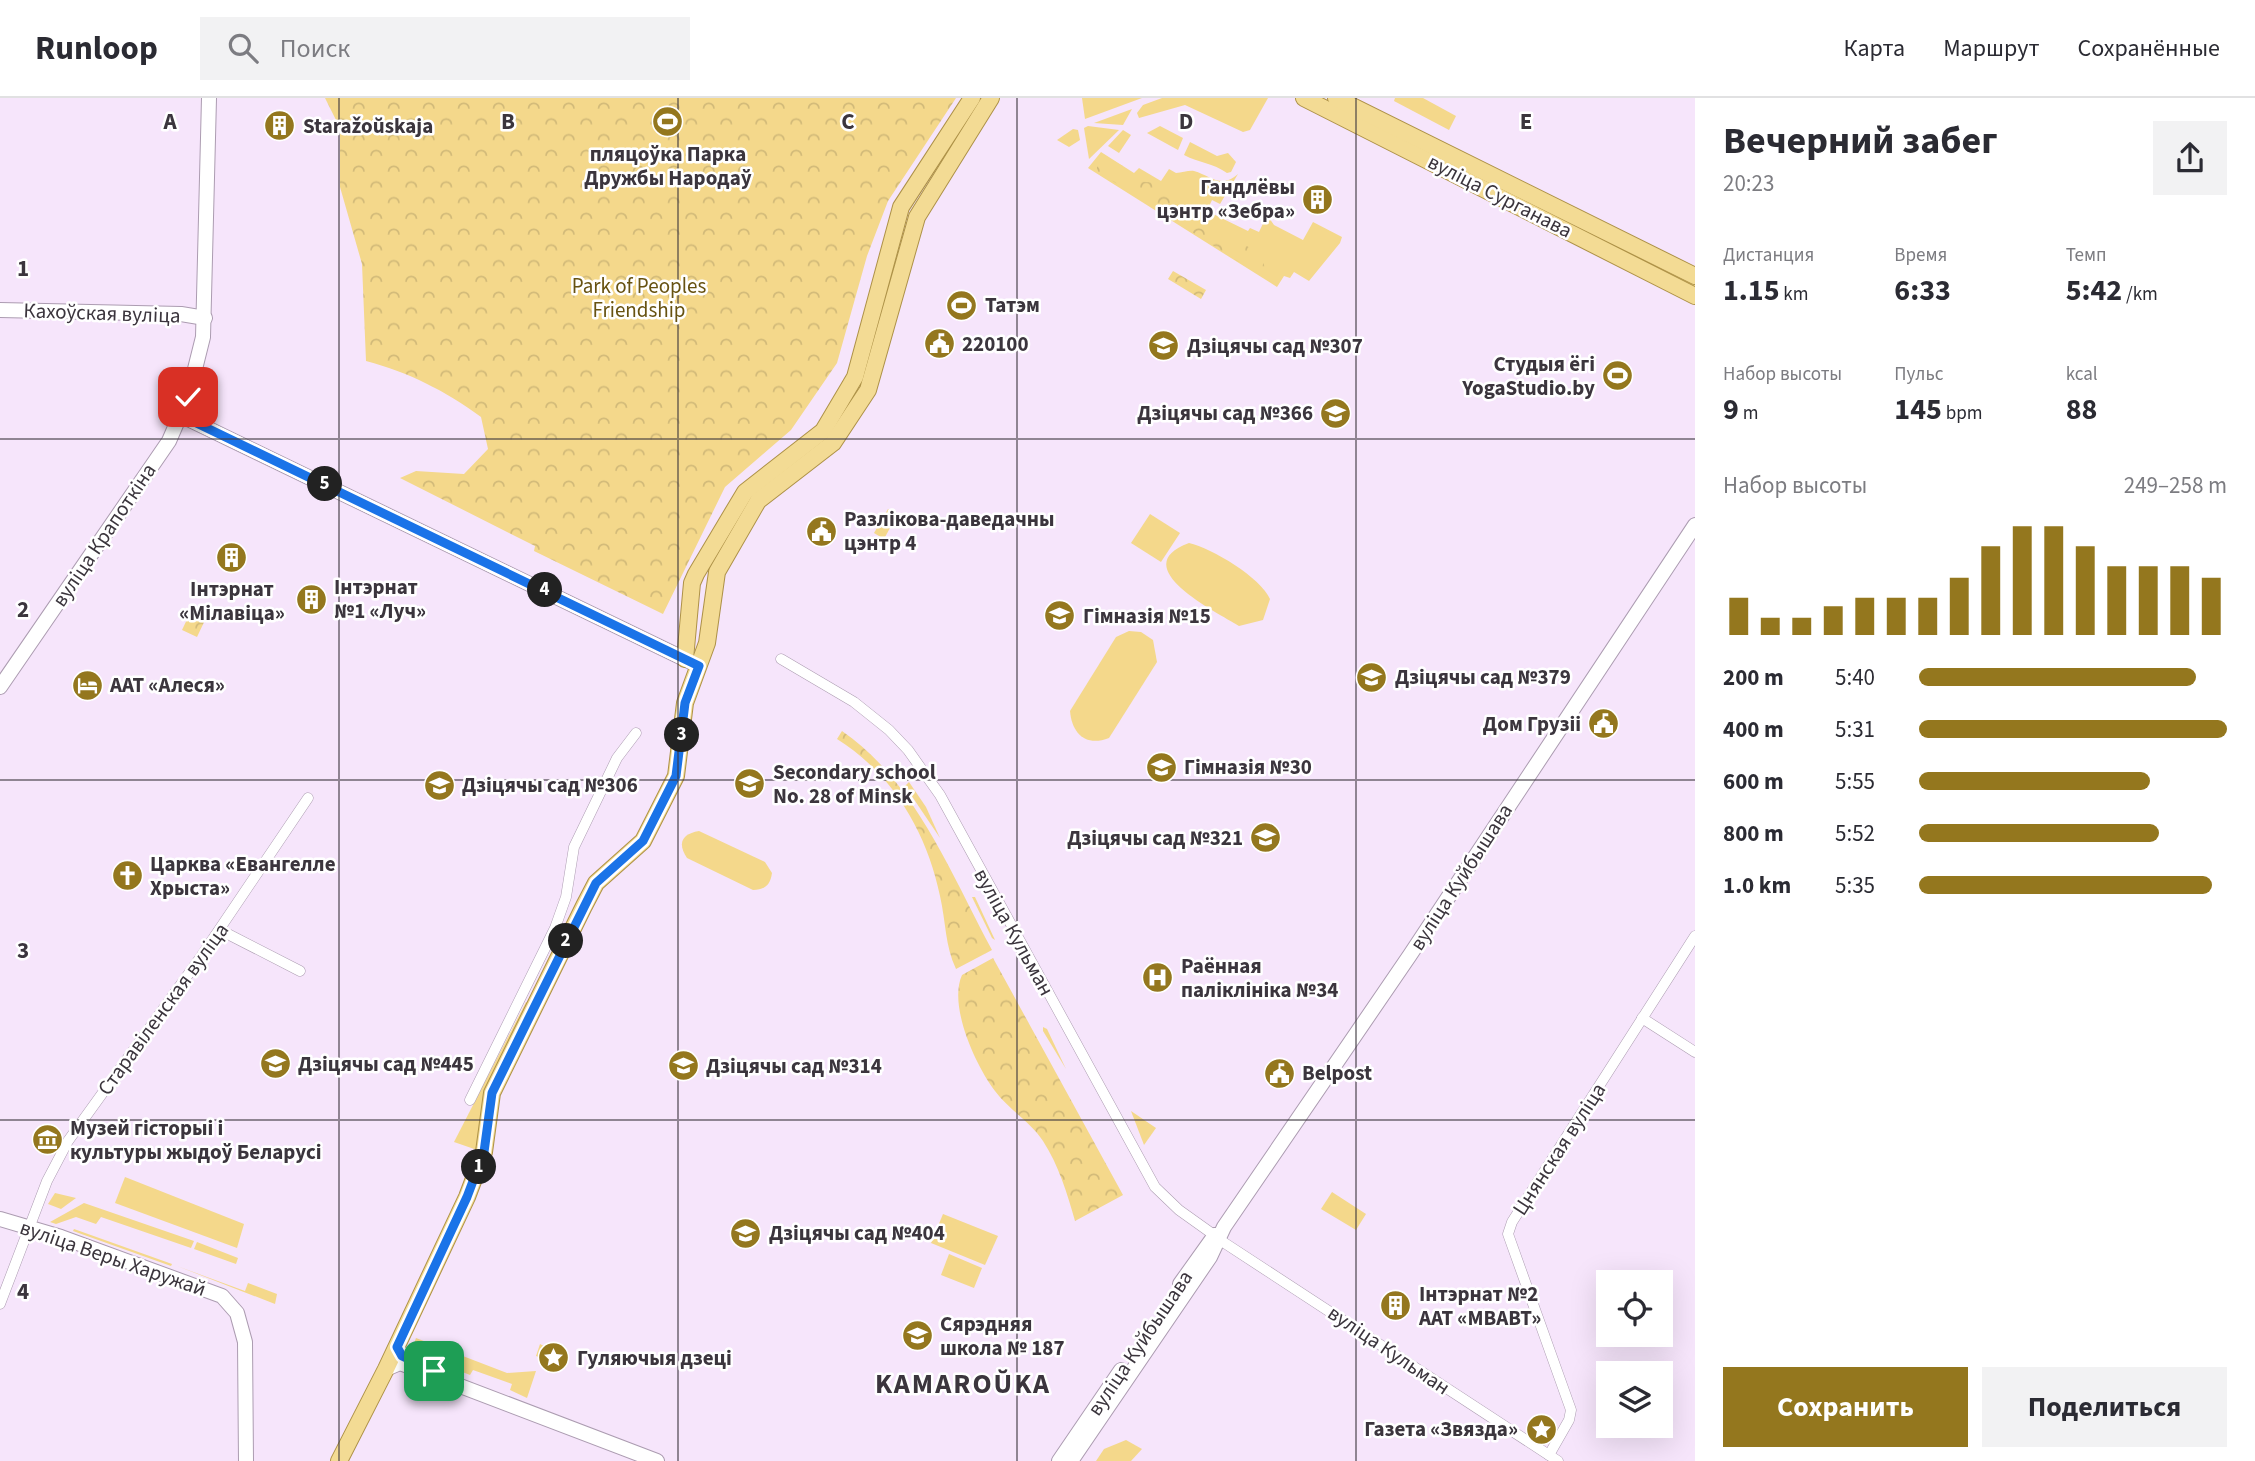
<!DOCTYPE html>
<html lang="ru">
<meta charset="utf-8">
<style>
body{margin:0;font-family:"Source Sans 3",sans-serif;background:#f2f2f3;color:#2b2b33;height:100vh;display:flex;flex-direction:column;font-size:26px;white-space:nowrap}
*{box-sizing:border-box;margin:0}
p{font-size:23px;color:#7c7c81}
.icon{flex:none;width:38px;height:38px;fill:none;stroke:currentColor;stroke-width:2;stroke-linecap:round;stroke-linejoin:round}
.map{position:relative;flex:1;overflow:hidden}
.panel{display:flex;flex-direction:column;background:#fff;width:560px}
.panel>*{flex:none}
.tools{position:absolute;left:1596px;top:1172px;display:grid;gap:14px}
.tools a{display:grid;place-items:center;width:77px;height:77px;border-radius:0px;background:#fff;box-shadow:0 7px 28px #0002;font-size:35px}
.pin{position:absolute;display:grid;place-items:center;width:60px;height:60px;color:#fff;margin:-30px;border-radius:14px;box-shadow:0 4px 10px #0006}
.km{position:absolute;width:35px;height:35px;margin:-18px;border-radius:50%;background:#222;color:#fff;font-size:19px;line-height:35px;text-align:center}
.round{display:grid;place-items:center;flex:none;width:74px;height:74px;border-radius:0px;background:#f2f2f3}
.summary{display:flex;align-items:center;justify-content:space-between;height:119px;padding:0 28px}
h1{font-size:38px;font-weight:700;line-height:52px}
.figures{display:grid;grid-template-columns:repeat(3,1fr);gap:10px;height:119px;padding:7px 28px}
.figures div{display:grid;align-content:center}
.figures b{font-size:30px;font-weight:700}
.figures small{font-size:19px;font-weight:400}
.figures p{font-size:19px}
.chart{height:196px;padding:14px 28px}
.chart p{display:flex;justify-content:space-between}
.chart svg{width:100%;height:126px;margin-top:7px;stroke:#94771e;stroke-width:6}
.action{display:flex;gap:14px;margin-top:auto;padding:14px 28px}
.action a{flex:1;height:80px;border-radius:0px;background:#94771e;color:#fff;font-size:28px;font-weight:700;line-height:80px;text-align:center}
.action a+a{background:#f2f2f3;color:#2b2b33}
ul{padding:0 28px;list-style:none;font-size:23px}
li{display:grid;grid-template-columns:112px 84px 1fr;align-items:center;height:52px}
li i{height:18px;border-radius:9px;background:#94771e}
header{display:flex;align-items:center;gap:42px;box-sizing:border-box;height:98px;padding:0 35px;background:#fff;border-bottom:2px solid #e1e1e2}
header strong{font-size:33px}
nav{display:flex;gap:38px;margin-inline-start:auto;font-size:24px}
.search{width:490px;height:63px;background:#f2f2f3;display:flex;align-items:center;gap:18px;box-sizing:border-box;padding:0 24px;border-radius:0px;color:#7c7c81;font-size:26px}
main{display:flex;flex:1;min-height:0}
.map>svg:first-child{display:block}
.grass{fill:#f4d88b}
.forest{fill:url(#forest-crowns)}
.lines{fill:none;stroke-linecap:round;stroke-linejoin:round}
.street-casing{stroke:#ac9cb1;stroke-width:11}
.secondary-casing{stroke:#ac9cb1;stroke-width:16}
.primary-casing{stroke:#ad9147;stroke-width:18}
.street{stroke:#fff;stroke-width:10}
.secondary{stroke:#fff;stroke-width:14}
.primary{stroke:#f3db94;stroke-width:16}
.route-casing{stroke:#fff;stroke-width:14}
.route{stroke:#1a73e8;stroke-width:9}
.grid{fill:none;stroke:#3b353d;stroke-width:2;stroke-opacity:0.55}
.labels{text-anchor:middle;stroke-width:5;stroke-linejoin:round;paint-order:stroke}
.poi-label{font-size:21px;font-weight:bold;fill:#3b353d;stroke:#fff;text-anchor:start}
.street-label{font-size:21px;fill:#3b353d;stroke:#fff}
.park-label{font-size:21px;fill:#675211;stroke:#fff}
.district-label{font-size:28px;font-weight:bold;letter-spacing:2px;fill:#3b353d;stroke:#fff}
.grid-label{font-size:23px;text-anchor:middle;font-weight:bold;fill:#3b353d;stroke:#fff;stroke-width:5;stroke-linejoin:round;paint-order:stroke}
</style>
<header>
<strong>Runloop</strong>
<div class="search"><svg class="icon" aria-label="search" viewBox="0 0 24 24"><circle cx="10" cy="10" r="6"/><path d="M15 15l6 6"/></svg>Поиск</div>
<nav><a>Карта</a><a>Маршрут</a><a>Сохранённые</a></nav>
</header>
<main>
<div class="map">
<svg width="1695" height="1363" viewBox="0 0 1695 1363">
<defs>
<pattern id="forest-crowns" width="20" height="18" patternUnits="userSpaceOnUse" patternTransform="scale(1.75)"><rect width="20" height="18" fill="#f4d88b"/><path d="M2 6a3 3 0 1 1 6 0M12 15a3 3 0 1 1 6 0" fill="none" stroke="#d2ba79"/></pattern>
</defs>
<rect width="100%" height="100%" fill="#f6e5fb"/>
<g class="grass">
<polygon points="1082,0 1142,0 1085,21"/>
<polygon points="1162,0 1268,0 1250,32 1243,34 1185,7 1139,20 1137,15 1143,7"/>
<polygon points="1395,0 1423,0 1456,18 1449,32 1394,3"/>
<polygon points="1132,11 1123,27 1094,25"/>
<polygon points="1088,28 1119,32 1089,61 1084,30"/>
<polygon points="1160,28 1183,40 1178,52 1147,35"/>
<polygon points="1073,31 1078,32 1080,42 1069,49 1057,42"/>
<polygon points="1123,32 1131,37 1119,55 1108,48"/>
<polygon points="1400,42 1453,62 1695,187 1695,191"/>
<path d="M1190,44L1217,58L1228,55L1236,64L1231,74L1227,75C1213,65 1199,65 1184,57Z"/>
<path d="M1101,54L1134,75L1139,70L1161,83L1169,71L1176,75C1182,75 1189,72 1194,73C1211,78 1221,91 1238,76L1220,106L1212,102L1207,113L1248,133L1250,130L1259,134L1267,117L1274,127L1303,142L1313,124L1342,139L1340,145L1309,183L1294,174L1290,180L1284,178L1277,189L1088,70Z"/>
<polygon points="1150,416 1180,435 1161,464 1131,445"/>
<path d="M1189,445C1212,450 1261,480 1270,501L1263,522L1239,528C1217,514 1124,469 1189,445Z"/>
<path d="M1129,533L1141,534L1153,542L1157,564L1109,640C1086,649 1072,636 1070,613L1116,539Z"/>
<polygon points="909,684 926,709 940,740 905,688"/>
<path d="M699,733L765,764L772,775C770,788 765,791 753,792L687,760C677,745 682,736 699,733Z"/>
<polygon points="972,799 975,799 995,842 992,840"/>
<polygon points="526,904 529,905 480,1053 454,1044"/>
<polygon points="1043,929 1047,931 1066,971 1043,933"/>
<polygon points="1131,1013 1156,1030 1144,1047"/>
<polygon points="125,1079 244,1126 237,1150 115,1105"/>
<polygon points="1332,1094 1366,1116 1356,1132 1321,1111"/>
<polygon points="55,1095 76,1100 61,1111 48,1106"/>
<polygon points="84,1105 194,1143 191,1150 101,1119 96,1126 76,1119 56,1126 50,1124"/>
<polygon points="943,1116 998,1138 985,1167 931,1145"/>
<polygon points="74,1131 172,1166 171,1168 73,1133"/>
<polygon points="197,1144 238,1160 236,1166 194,1151"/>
<polygon points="949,1156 982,1170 974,1190 941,1177"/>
<polygon points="177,1168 245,1193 248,1185 277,1196 275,1206"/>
<polygon points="416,1240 507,1275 536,1273 527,1300 510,1292 512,1286 473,1272 470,1277 411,1254"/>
<polygon points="540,1246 561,1257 566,1270 536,1258"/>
<polygon points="1126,1342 1142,1351 1131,1363 1096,1363 1104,1351"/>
</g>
<g class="forest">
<path d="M325,0H956L888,103L867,158L837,265L791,332L725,389L663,516L534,453L535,448L400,380L416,373L464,376L488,351L481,319C444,292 410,275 366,263L362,166L340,89V30Z"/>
<polygon points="1101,58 1123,68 1121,77 1124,79 1127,77 1136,83 1157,85 1162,93 1172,96 1181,108 1194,112 1203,123 1259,155 1269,179 1264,180 1097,73 1097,63"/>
<polygon points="1173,173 1206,192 1201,201 1168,181"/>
<polygon points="888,411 897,417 884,441 874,435"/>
<polygon points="191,513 206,520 197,539 182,532"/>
<path d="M842,633C915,683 951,776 992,852L956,871C945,848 946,824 940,798C927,735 893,676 837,641Z"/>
<path d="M993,860L1123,1097L1075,1123C1067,1095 1059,1068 1043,1043C1030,1023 1009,1012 995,993C976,968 948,908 962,877Z"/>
</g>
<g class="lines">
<defs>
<g id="street">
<polyline points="781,561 854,604 889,632 908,652 940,697 1155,1089 1179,1112 1214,1137"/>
<polyline points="220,832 300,873"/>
<polyline points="1642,920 1695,954"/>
<polyline points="470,1002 555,830 566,799 574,749 617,660 636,635"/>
<polyline points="1220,1142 1558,1363"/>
<polyline points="0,1206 47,1083 68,1043 200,860 308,700"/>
<polyline points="1549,1357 1569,1322 1571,1312 1508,1136 1512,1124 1695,838"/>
</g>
<g id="secondary">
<polyline points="0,212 181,216 205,220"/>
<polyline points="182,318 695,566"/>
<polyline points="0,589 169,343 188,299 203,239 209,0"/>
<polyline points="0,1121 61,1139 222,1198 237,1215 245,1244 246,1363"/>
<polyline points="1180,1186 1215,1137"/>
<polyline points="386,1271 400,1265 657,1363"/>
<polyline points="1059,1363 1121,1272"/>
<polyline points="1071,1363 1210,1159 1224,1129 1410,857 1695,427"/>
</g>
<g id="primary">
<polyline points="1304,0 1695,198"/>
<polyline points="1336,0 1695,178"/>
<polyline points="685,561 692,485 696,476 745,394 823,333 855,279 901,109 972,0"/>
<polyline points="339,1363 386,1271 467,1099 484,1054 492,995 584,808 596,785 643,743 676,678 685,605 707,545 717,474 758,403 833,345 868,292 917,119 991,0"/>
</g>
</defs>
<use href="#street" class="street-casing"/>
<use href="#secondary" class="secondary-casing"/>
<use href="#primary" class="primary-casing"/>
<use href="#street" class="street"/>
<use href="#secondary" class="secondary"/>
<use href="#primary" class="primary"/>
</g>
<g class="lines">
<defs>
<polyline id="route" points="188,299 182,318 699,568 685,605 676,678 643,743 596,785 530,918 492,995 484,1054 467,1099 397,1249 402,1258 434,1273"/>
</defs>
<use href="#route" class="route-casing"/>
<use href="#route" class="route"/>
</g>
<path class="grid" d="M339,0V1363M678,0V1363M1017,0V1363M1356,0V1363M0,341H1695M0,682H1695M0,1022H1695"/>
<defs>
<symbol id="stadium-disc" viewBox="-11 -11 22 22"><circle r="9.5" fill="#94771e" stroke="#fff"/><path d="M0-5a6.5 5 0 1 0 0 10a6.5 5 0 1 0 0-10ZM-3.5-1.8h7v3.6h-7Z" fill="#fff"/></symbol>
<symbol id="building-disc" viewBox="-11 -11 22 22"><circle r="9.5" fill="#94771e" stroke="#fff"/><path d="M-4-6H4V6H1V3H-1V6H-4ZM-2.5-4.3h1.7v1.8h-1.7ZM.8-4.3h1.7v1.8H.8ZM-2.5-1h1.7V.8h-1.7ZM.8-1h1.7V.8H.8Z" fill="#fff"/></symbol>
<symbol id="civic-disc" viewBox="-11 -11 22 22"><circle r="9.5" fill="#94771e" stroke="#fff"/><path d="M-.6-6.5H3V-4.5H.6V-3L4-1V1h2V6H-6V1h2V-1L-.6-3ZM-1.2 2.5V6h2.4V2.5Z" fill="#fff"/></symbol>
<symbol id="school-disc" viewBox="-11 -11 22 22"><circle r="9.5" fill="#94771e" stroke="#fff"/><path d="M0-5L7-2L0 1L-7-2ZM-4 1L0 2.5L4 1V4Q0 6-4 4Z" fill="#fff"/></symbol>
<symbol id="hotel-disc" viewBox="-11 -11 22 22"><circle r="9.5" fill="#94771e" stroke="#fff"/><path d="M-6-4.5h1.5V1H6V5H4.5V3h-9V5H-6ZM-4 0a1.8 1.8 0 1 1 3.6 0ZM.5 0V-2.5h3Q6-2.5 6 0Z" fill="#fff"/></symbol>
<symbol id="church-disc" viewBox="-11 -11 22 22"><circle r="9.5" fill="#94771e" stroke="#fff"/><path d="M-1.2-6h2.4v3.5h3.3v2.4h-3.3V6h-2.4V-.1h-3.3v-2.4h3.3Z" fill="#fff"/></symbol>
<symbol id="hospital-disc" viewBox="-11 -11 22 22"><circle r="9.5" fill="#94771e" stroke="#fff"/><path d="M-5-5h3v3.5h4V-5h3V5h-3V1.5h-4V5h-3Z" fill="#fff"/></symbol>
<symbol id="museum-disc" viewBox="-11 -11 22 22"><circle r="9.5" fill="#94771e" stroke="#fff"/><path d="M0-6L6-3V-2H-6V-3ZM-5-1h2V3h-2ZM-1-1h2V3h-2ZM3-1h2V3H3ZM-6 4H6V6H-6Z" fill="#fff"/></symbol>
<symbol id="sight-disc" viewBox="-11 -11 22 22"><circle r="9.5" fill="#94771e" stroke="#fff"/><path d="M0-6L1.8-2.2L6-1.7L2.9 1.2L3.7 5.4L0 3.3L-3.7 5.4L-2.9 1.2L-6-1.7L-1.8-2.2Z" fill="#fff"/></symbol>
</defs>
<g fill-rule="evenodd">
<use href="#stadium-disc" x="650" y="6" width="35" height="35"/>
<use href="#building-disc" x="262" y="10" width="35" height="35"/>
<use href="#building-disc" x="1300" y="84" width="35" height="35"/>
<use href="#stadium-disc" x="944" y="190" width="35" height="35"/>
<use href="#civic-disc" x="922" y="228" width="35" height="35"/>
<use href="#school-disc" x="1146" y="230" width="35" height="35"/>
<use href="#stadium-disc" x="1600" y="260" width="35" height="35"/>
<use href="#school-disc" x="1318" y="298" width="35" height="35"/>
<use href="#civic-disc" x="804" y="416" width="35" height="35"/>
<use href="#building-disc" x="214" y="442" width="35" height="35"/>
<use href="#building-disc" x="294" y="484" width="35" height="35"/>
<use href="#school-disc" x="1042" y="500" width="35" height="35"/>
<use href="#school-disc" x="1354" y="562" width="35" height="35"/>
<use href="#hotel-disc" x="70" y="570" width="35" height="35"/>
<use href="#civic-disc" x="1586" y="608" width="35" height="35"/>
<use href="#school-disc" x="1144" y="652" width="35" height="35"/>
<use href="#school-disc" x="732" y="668" width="35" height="35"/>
<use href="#school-disc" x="422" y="670" width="35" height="35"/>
<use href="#school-disc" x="1248" y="722" width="35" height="35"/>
<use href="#church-disc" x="110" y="760" width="35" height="35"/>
<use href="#hospital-disc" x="1140" y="862" width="35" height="35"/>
<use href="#school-disc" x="258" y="948" width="35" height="35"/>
<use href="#school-disc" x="666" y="950" width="35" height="35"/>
<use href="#civic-disc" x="1262" y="958" width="35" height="35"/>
<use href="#museum-disc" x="30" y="1024" width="35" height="35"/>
<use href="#school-disc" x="728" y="1118" width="35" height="35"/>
<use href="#building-disc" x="1378" y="1190" width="35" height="35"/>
<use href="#school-disc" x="900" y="1220" width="35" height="35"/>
<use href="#sight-disc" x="536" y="1242" width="35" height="35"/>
<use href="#sight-disc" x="1524" y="1314" width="35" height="35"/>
</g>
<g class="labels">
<g class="poi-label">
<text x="303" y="35">Staražoŭskaja</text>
<text x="668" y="63" text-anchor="middle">пляцоўка Парка<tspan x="668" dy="24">Дружбы Народаў</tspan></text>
<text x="1295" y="96" text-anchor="end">Гандлёвы<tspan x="1295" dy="24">цэнтр «Зебра»</tspan></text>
<text x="985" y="214">Татэм</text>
<text x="962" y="253">220100</text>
<text x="1187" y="255">Дзіцячы сад №307</text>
<text x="1595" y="273" text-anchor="end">Студыя ёгі<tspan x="1595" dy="24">YogaStudio.by</tspan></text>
<text x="1313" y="322" text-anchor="end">Дзіцячы сад №366</text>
<text x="844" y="428">Разлікова-даведачны<tspan x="844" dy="24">цэнтр 4</tspan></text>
<text x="334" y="496">Інтэрнат<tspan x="334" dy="24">№1 «Луч»</tspan></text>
<text x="232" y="498" text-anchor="middle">Інтэрнат<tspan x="232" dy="24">«Мілавіца»</tspan></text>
<text x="1083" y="525">Гімназія №15</text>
<text x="1395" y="586">Дзіцячы сад №379</text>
<text x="110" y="594">ААТ «Алеся»</text>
<text x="1581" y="633" text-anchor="end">Дом Грузіі</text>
<text x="1184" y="676">Гімназія №30</text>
<text x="773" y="681">Secondary school<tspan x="773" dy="24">No. 28 of Minsk</tspan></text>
<text x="462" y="694">Дзіцячы сад №306</text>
<text x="1243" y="747" text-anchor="end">Дзіцячы сад №321</text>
<text x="150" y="773">Царква «Евангелле<tspan x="150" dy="24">Хрыста»</tspan></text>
<text x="1181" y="875">Раённая<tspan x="1181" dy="24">паліклініка №34</tspan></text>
<text x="298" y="973">Дзіцячы сад №445</text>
<text x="706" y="975">Дзіцячы сад №314</text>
<text x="1302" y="982">Belpost</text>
<text x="70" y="1037">Музей гісторыі і<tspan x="70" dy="24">культуры жыдоў Беларусі</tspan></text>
<text x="769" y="1142">Дзіцячы сад №404</text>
<text x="1419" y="1203">Інтэрнат №2<tspan x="1419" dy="24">ААТ «МВАВТ»</tspan></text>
<text x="940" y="1233">Сярэдняя<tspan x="940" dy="24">школа № 187</tspan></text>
<text x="577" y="1267">Гуляючыя дзеці</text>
<text x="1518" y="1338" text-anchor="end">Газета «Звязда»</text>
</g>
<g class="street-label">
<text transform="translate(1500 98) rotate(27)" y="7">вуліца Сурганава</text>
<text transform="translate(102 215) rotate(2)" y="7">Кахоўская вуліца</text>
<text transform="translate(104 437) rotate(-56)" y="7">вуліца Крапоткіна</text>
<text transform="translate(1461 779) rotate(-57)" y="7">вуліца Куйбышава</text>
<text transform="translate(1014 834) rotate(61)" y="7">вуліца Кульман</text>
<text transform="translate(163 911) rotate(-54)" y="7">Старавіленская вуліца</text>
<text transform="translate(1559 1051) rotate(-57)" y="7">Цнянская вуліца</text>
<text transform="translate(113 1160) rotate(19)" y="7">вуліца Веры Харужай</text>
<text transform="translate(1140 1245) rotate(-56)" y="7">вуліца Куйбышава</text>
<text transform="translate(1389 1252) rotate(34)" y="7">вуліца Кульман</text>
</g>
<g class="park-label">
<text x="639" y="195">Park of Peoples<tspan x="639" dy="24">Friendship</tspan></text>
</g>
<g class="district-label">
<text x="963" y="1295">KAMAROŬKA</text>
</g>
</g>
<g class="grid-label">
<text x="170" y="31">A</text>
<text x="508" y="31">B</text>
<text x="848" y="31">C</text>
<text x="1186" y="31">D</text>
<text x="1526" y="31">E</text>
<text x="23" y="178">1</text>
<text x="23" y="519">2</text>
<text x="23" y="860">3</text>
<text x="23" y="1201">4</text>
</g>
</svg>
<div class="tools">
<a><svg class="icon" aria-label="locate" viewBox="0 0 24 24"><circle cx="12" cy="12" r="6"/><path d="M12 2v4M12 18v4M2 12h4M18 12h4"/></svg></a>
<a><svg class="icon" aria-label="layers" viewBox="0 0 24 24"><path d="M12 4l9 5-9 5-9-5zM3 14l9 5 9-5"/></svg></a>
</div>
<div class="pin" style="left:434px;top:1273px;background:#1e9e55"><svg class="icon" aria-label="arrive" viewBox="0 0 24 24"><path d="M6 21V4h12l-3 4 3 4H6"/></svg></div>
<div class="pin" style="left:188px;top:299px;background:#d93025"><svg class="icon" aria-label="check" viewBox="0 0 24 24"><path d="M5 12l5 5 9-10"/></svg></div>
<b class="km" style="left:479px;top:1069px">1</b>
<b class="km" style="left:566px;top:843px">2</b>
<b class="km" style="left:682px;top:637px">3</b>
<b class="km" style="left:545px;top:492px">4</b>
<b class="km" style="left:325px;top:386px">5</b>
</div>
<section class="panel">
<div class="summary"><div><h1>Вечерний забег</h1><p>20:23</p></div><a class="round"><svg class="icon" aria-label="share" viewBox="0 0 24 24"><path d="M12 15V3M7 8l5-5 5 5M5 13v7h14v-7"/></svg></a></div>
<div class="figures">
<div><p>Дистанция</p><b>1.15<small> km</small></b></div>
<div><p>Время</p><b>6:33</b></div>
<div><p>Темп</p><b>5:42<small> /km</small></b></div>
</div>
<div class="figures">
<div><p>Набор высоты</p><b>9<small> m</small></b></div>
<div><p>Пульс</p><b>145<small> bpm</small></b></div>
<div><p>kcal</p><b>88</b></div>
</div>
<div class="chart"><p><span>Набор высоты</span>249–258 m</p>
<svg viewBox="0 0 160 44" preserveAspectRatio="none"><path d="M5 44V31M15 44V38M25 44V38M35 44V34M45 44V31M55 44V31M65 44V31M75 44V24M85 44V13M95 44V6M105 44V6M115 44V13M125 44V20M135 44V20M145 44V20M155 44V24"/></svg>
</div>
<ul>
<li><b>200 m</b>5:40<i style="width:90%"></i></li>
<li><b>400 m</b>5:31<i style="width:100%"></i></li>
<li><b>600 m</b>5:55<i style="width:75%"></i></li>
<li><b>800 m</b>5:52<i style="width:78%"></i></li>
<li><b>1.0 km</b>5:35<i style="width:95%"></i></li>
</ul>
<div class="action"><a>Сохранить</a><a>Поделиться</a></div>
</section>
</main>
